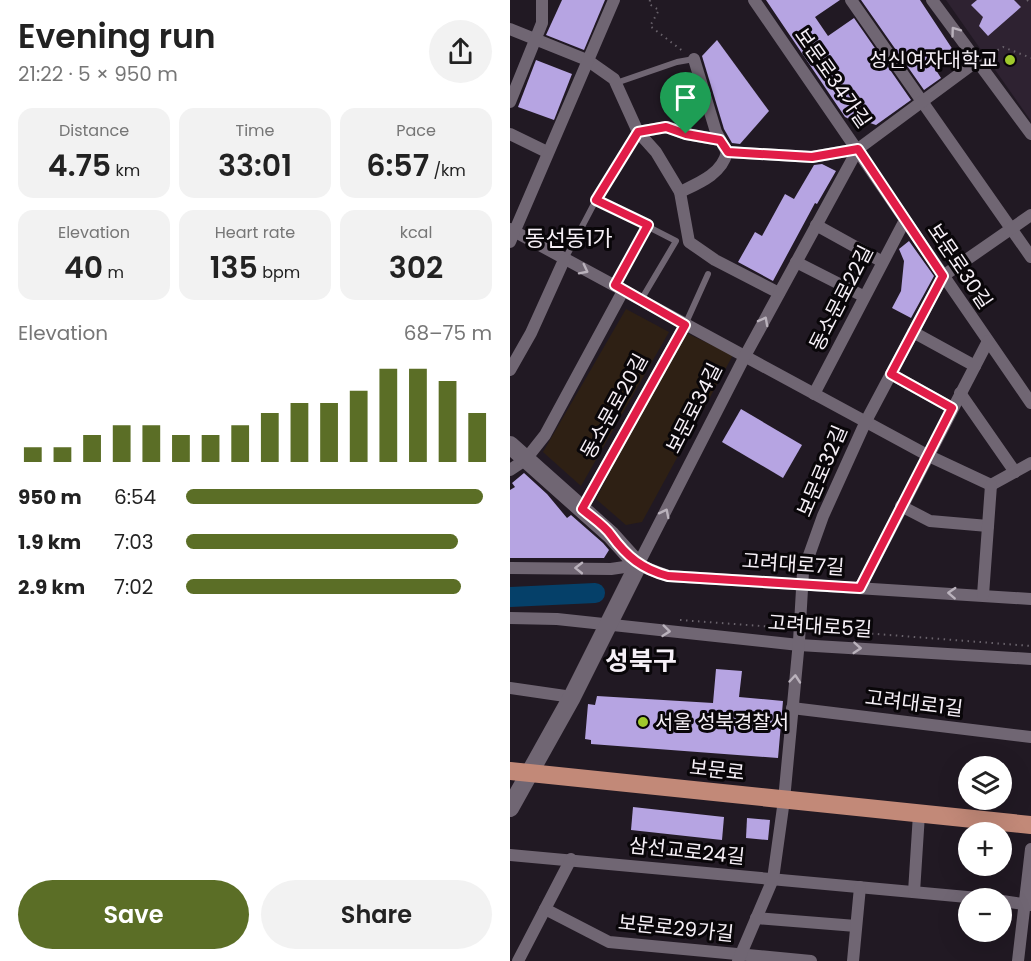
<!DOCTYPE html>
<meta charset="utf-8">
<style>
body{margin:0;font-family:Poppins,"Noto Sans KR",sans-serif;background:#f2f2f2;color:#222;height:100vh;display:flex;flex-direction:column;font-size:22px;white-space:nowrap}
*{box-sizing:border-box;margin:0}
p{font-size:20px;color:#767676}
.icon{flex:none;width:33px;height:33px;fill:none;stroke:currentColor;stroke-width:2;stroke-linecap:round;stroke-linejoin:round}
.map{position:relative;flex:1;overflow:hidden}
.side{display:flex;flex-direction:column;background:#fff;width:510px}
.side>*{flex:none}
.fabs{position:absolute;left:448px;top:756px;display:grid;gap:12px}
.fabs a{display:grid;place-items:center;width:54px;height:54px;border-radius:50%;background:#fff;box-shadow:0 6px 24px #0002;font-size:30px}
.pin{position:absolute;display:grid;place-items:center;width:51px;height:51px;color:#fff;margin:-62px -26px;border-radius:50% 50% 50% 0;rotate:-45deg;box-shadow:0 0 6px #0007}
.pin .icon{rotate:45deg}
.round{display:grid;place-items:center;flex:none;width:63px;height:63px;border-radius:32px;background:#f2f2f2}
.summary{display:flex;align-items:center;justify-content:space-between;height:102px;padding:0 18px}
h1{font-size:33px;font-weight:600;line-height:45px}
.figures{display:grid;grid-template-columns:repeat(3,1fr);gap:9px;height:102px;padding:6px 18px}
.figures div{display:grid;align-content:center;border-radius:15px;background:#f2f2f2;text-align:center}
.figures b{font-size:30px;font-weight:600}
.figures small{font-size:16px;font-weight:400}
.figures p{font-size:16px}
.chart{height:168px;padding:12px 18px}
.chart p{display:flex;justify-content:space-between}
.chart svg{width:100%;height:108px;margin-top:6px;stroke:#5b6e26;stroke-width:6}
.button{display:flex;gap:12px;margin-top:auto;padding:12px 18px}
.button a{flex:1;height:69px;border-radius:36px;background:#5b6e26;color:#fff;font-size:24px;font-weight:600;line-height:69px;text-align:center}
.button a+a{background:#f2f2f2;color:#222}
ul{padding:0 18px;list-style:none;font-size:20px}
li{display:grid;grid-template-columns:96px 72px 1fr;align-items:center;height:45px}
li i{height:15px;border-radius:8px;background:#5b6e26}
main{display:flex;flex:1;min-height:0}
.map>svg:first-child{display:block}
.commercial{fill:#2e2014}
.built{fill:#2e2231}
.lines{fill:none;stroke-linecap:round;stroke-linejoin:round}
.river{stroke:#054069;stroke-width:20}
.building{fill:#b6a4e2}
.path{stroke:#69626b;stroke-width:2;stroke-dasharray:1.5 4.5;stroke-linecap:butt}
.lane{stroke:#706673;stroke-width:6}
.street{stroke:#706673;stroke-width:12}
.secondary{stroke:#706673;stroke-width:18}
.primary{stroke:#c28978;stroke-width:18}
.oneway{stroke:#bab2bc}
.route-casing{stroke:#fff;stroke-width:12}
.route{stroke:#e11d48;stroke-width:8}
.poi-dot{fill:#a0ca2c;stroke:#090609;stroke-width:2}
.labels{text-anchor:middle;stroke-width:6;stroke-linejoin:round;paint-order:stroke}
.poi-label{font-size:20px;fill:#f6f0f7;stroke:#090609;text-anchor:end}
.street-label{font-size:20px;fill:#f6f0f7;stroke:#090609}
.quarter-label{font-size:22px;fill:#f6f0f7;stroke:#090609}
.district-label{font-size:26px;font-weight:bold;fill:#f6f0f7;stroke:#090609}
</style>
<main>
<section class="side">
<div class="summary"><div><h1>Evening run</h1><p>21:22 · 5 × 950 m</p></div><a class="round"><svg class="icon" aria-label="share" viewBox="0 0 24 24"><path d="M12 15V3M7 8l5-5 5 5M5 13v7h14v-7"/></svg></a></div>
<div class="figures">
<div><p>Distance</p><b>4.75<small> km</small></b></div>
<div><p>Time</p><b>33:01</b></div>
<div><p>Pace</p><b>6:57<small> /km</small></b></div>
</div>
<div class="figures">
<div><p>Elevation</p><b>40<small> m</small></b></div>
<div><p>Heart rate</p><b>135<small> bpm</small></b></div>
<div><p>kcal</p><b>302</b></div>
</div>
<div class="chart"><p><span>Elevation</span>68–75 m</p>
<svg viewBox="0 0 160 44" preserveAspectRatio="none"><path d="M5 44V38M15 44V38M25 44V33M35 44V29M45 44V29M55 44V33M65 44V33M75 44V29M85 44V24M95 44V20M105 44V20M115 44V15M125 44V6M135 44V6M145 44V11M155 44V24"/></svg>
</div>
<ul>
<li><b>950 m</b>6:54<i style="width:97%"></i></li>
<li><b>1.9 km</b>7:03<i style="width:89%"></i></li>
<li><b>2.9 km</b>7:02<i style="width:90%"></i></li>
</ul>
<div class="button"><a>Save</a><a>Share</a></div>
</section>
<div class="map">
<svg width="521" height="961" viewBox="0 0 521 961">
<rect width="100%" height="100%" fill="#211923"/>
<g class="commercial">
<polygon points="116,309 159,332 71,486 33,452"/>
<polygon points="172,331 223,355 132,522 116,525 86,499"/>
</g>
<polygon class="built" points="436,0 521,0 521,121"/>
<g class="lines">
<polyline class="river" points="0,597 85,593"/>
</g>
<g class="building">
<polygon points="52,0 95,0 74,50 36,35"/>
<polygon points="256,0 330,0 305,17 318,36 344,18 401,100 366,125 351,120 350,124 335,117"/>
<polygon points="351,0 410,0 445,53 424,67 431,78 414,90"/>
<polygon points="467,0 504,0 511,7 478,36 469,26 473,17 461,5"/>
<polygon points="207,40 259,111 230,144 222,143 214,129 192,56"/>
<polygon points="26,60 62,74 44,120 8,107"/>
<polygon points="312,164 326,171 307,204 305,203 263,281 228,262 245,232 252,236 275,194 284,199 304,165"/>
<polygon points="399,241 424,276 401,318 382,308 391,291 394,261 389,249"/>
<polygon points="231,409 292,445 273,478 212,442"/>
<polygon points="14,473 37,494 57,518 61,515 93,543 99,550 94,558 0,558 0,490 5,487 2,483"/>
<polygon points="206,669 232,671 229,697 273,701 268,758 81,744 81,740 75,739 78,704 85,705 87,696 203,703"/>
<polygon points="123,807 214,817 212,840 121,830"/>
<polygon points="237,818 260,820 258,840 236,838"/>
</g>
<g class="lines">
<g class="path">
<polyline points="140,0 139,4 149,10 140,26 174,52"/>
<polyline points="517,0 521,3"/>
<polyline points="477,56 493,47 521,58"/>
<polyline points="170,620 278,628"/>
<polyline points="302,629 521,646"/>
</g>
<g class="lane">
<polyline points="106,83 167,62 184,59"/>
<polyline points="86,200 166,241 131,300"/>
<polyline points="55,259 86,200 128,132"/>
<polyline points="105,285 138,225"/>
<polyline points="175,325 198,274"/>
</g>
<g class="street">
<polyline points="244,0 521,403"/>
<polyline points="341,0 521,257"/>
<polyline points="422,0 521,134"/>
<polyline points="0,29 77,60 104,79 128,132 146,152 170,192 179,242 205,260 269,293"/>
<polyline points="184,59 206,132 217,152 302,157 348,149"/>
<polyline points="0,102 32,23 32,0"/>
<polyline points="128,132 157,127 176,134 210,140"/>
<polyline points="0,134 37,152"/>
<path d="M170,192C189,183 212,174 217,152"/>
<polyline points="306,225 371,261"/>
<polyline points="0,229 419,456 481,485"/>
<polyline points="0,242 104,0"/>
<polyline points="286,262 353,296"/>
<polyline points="403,332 465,366"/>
<polyline points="0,370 21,333 54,260"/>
<polyline points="381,374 442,408"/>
<polyline points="450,393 505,472"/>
<polyline points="304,394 395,220"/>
<polyline points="16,459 35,435 113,291"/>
<polyline points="0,470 12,462"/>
<polyline points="481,485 521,463"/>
<polyline points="391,506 420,521 478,526"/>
<polyline points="72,509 175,325"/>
<polyline points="128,565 235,356 348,149 467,61"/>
<polyline points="128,565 158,576 521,599"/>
<polyline points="0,568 101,569 128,565"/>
<polyline points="350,588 478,341"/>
<polyline points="473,595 481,485"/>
<polyline points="0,618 47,619 289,645 521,659"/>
<polyline points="0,688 62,697"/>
<polyline points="282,708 521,737"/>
<polyline points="0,855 468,898"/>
<polyline points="404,892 409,814"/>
<polyline points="492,901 520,905"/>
<polyline points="35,909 99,942 301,961"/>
<polyline points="246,918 346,926"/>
<polyline points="8,961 61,859"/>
<polyline points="228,961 263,879 274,800 289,641 293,572 313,516 356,421 433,276 521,215"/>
<polyline points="343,961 350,887"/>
<polyline points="508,961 521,849"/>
</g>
<polyline class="secondary" points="0,445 101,535 128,565 62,697 0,808"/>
<polyline class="primary" points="0,771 521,825"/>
</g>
<defs><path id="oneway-chevron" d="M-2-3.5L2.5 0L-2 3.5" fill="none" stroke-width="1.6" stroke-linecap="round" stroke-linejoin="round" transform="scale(1.5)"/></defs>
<g class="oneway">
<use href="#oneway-chevron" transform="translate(445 31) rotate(-126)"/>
<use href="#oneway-chevron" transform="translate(74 270) rotate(27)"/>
<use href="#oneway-chevron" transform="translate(254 321) rotate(-62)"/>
<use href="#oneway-chevron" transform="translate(155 513) rotate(-63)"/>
<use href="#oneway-chevron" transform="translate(69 568) rotate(-179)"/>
<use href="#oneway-chevron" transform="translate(442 593) rotate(-177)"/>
<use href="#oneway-chevron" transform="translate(156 631) rotate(6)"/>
<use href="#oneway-chevron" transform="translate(347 648) rotate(4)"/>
<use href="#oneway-chevron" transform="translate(285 679) rotate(-85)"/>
</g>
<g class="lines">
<defs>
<path id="route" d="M156,127L176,134L210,140L218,152L302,157L348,149L433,276L381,374L442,408L350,588L158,576C132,569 117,557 101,535C94,525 81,517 72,509L175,325L105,285L138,225L86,200L128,132Z"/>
</defs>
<use href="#route" class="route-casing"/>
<use href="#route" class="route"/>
</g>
<g class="poi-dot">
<circle cx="500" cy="60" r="6"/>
<circle cx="133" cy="722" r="6"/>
</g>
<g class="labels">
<g class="poi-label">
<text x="488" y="67">성신여자대학교</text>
<text x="145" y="729" text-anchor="start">서울 성북경찰서</text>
</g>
<g class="street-label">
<text transform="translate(323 78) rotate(55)" y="7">보문로34가길</text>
<text transform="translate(450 266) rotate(56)" y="7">보문로30길</text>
<text transform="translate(331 298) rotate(-63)" y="7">동소문로22길</text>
<text transform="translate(104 406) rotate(-61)" y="7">동소문로20길</text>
<text transform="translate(184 408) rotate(-63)" y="7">보문로34길</text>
<text transform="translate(312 471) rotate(-67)" y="7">보문로32길</text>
<text transform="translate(283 564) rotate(4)" y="7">고려대로7길</text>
<text transform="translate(310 626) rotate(4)" y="7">고려대로5길</text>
<text transform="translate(404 703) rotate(7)" y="7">고려대로1길</text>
<text transform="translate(207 770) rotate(6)" y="7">보문로</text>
<text transform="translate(177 851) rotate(6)" y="7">삼선교로24길</text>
<text transform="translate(166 928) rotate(6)" y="7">보문로29가길</text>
</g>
<g class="quarter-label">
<text x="59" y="246">동선동1가</text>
</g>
<g class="district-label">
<text x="131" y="670">성북구</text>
</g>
</g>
</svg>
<div class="fabs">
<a><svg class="icon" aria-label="layers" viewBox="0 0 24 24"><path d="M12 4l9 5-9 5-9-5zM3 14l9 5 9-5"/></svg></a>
<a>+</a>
<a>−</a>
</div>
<div class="pin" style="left:176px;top:134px;background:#1e9e55"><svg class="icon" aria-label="arrive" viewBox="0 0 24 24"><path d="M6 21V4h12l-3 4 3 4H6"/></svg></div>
</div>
</main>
